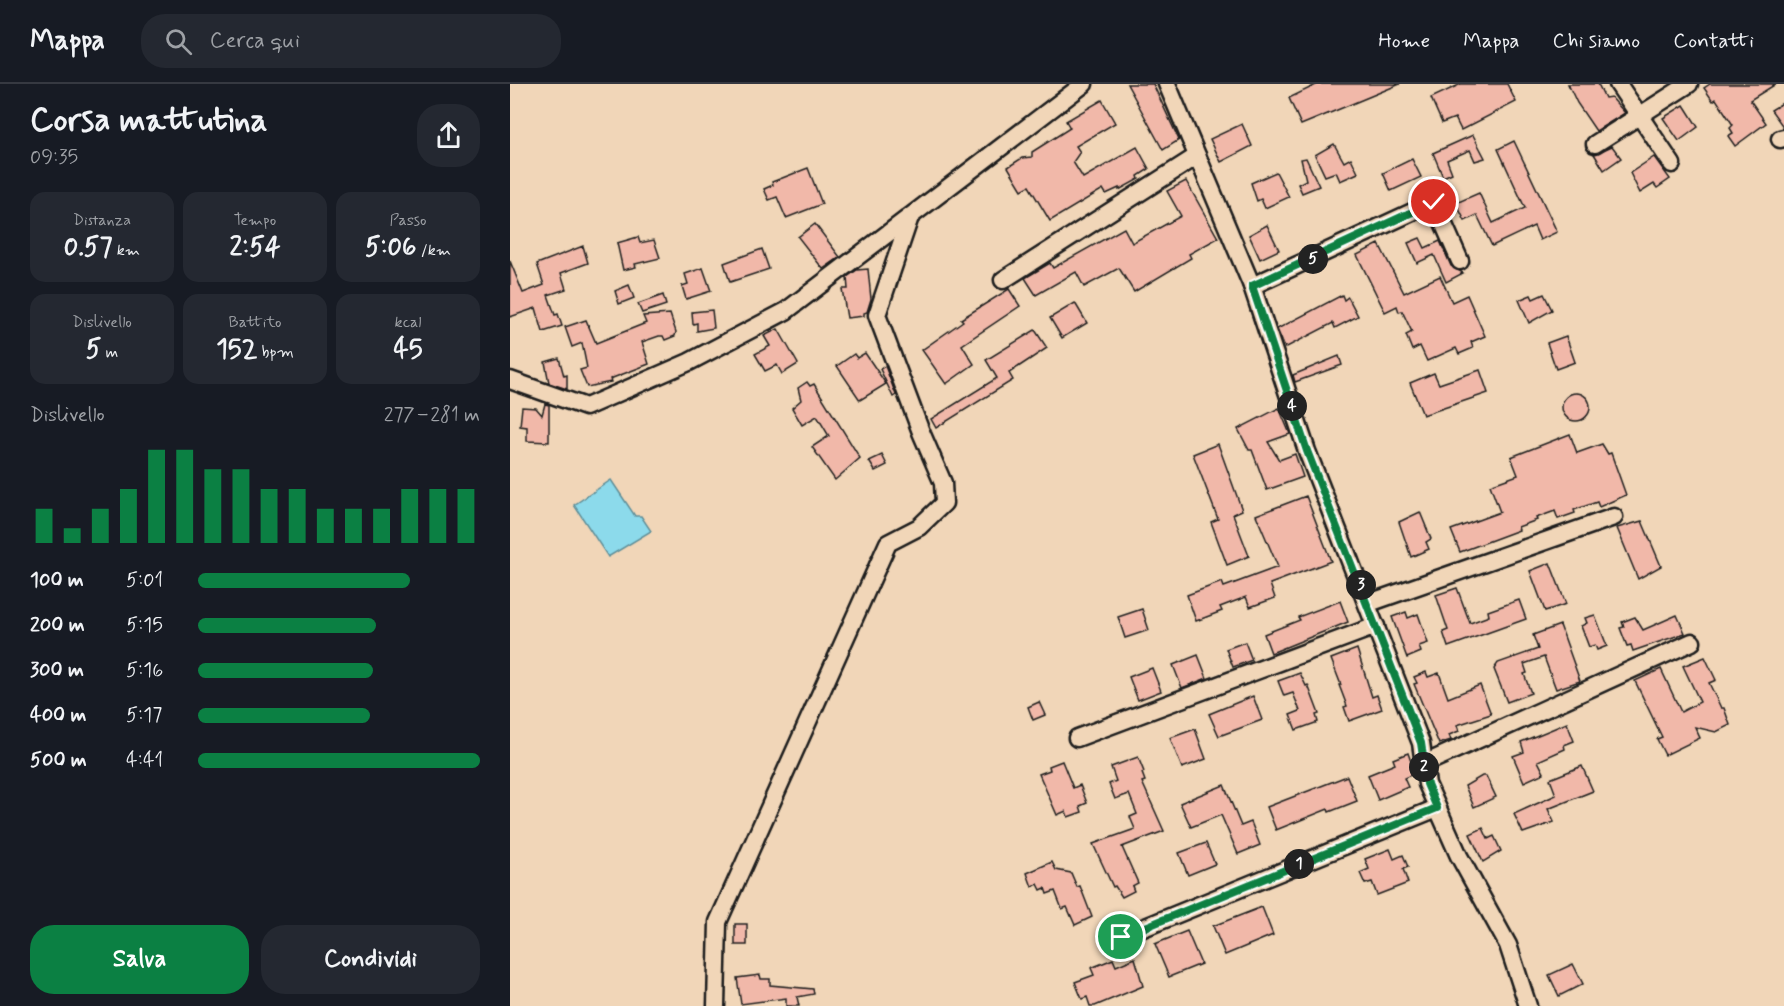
<!DOCTYPE html>
<html lang="it">
<meta charset="utf-8">
<style>
body{margin:0;font-family:Mynerve,sans-serif;background:#242831;color:#f1f3f6;height:100vh;display:flex;flex-direction:column;font-size:22px;white-space:nowrap}
*{box-sizing:border-box;margin:0}
p{font-size:20px;color:#9ea1a6}
.icon{flex:none;width:33px;height:33px;fill:none;stroke:currentColor;stroke-width:2;stroke-linecap:round;stroke-linejoin:round}
.map{position:relative;flex:1;overflow:hidden}
.details{display:flex;flex-direction:column;background:#171b24;width:510px}
.details>*{flex:none}
.pin{position:absolute;display:grid;place-items:center;width:51px;height:51px;color:#fff;margin:-26px;border:3px solid #fff;border-radius:50%;box-shadow:0 2px 6px #0007}
.km{position:absolute;width:30px;height:30px;margin:-15px;border-radius:50%;background:#222;color:#fff;font-size:16px;line-height:30px;text-align:center}
.round{display:grid;place-items:center;flex:none;width:63px;height:63px;border-radius:24px;background:#242831}
.summary{display:flex;align-items:center;justify-content:space-between;height:102px;padding:0 30px}
h1{font-size:33px;font-weight:700;line-height:45px}
.metrics{display:grid;grid-template-columns:repeat(3,1fr);gap:9px;height:102px;padding:6px 30px}
.metrics div{display:grid;align-content:center;border-radius:15px;background:#242831;text-align:center}
.metrics b{font-size:26px;font-weight:700}
.metrics small{font-size:16px;font-weight:400}
.metrics p{font-size:16px}
.chart{height:168px;padding:12px 30px}
.chart p{display:flex;justify-content:space-between}
.chart svg{width:100%;height:108px;margin-top:6px;stroke:#0b8043;stroke-width:6}
.primary-button{display:flex;gap:12px;margin-top:auto;padding:12px 30px}
.primary-button a{flex:1;height:69px;border-radius:24px;background:#0b8043;color:#fff;font-size:24px;font-weight:700;line-height:69px;text-align:center}
.primary-button a+a{background:#242831;color:#f1f3f6}
ul{padding:0 30px;list-style:none;font-size:20px}
li{display:grid;grid-template-columns:96px 72px 1fr;align-items:center;height:45px}
li i{height:15px;border-radius:8px;background:#0b8043}
header{display:flex;align-items:center;gap:36px;box-sizing:border-box;height:84px;padding:0 30px;background:#171b24;border-bottom:2px solid #363941}
header strong{font-size:28px}
nav{display:flex;gap:33px;margin-inline-start:auto;font-size:21px}
.search{width:420px;height:54px;background:#242831;display:flex;align-items:center;gap:15px;box-sizing:border-box;padding:0 21px;border-radius:24px;color:#9ea1a6;font-size:22px}
main{display:flex;flex:1;min-height:0}
.map>svg:first-child{display:block}
.water{fill:#8cdaeb;stroke:#5f8e98;stroke-width:1.5}
.building{fill:#f1b8a9;stroke:#1c1c1c;stroke-width:1.5}
.lines{fill:none;stroke-linecap:round;stroke-linejoin:round}
.minor-casing{stroke:#1c1c1c;stroke-width:21}
.minor{stroke:#f1d6b8;stroke-width:16}
.route-casing{stroke:#fff;stroke-width:12}
.route{stroke:#0b8043;stroke-width:8}
</style>
<header>
<strong>Mappa</strong>
<div class="search"><svg class="icon" aria-label="search" viewBox="0 0 24 24"><circle cx="10" cy="10" r="6"/><path d="M15 15l6 6"/></svg>Cerca qui</div>
<nav><a>Home</a><a>Mappa</a><a>Chi siamo</a><a>Contatti</a></nav>
</header>
<main>
<section class="details">
<div class="summary"><div><h1>Corsa mattutina</h1><p>09:35</p></div><a class="round"><svg class="icon" aria-label="share" viewBox="0 0 24 24"><path d="M12 15V3M7 8l5-5 5 5M5 13v7h14v-7"/></svg></a></div>
<div class="metrics">
<div><p>Distanza</p><b>0.57<small> km</small></b></div>
<div><p>Tempo</p><b>2:54</b></div>
<div><p>Passo</p><b>5:06<small> /km</small></b></div>
</div>
<div class="metrics">
<div><p>Dislivello</p><b>5<small> m</small></b></div>
<div><p>Battito</p><b>152<small> bpm</small></b></div>
<div><p>kcal</p><b>45</b></div>
</div>
<div class="chart"><p><span>Dislivello</span>277–281 m</p>
<svg viewBox="0 0 160 44" preserveAspectRatio="none"><path d="M5 44V30M15 44V38M25 44V30M35 44V22M45 44V6M55 44V6M65 44V14M75 44V14M85 44V22M95 44V22M105 44V30M115 44V30M125 44V30M135 44V22M145 44V22M155 44V22"/></svg>
</div>
<ul>
<li><b>100 m</b>5:01<i style="width:75%"></i></li>
<li><b>200 m</b>5:15<i style="width:63%"></i></li>
<li><b>300 m</b>5:16<i style="width:62%"></i></li>
<li><b>400 m</b>5:17<i style="width:61%"></i></li>
<li><b>500 m</b>4:41<i style="width:100%"></i></li>
</ul>
<div class="primary-button"><a>Salva</a><a>Condividi</a></div>
</section>
<div class="map">
<svg width="1274" height="922" viewBox="0 0 1274 922">
<rect width="100%" height="100%" fill="#f1d6b8"/>
<filter id="ink" filterUnits="userSpaceOnUse"><feTurbulence type="fractalNoise" baseFrequency=".0167" numOctaves="2"/><feDisplacementMap in="SourceGraphic" scale="12" xChannelSelector="R" yChannelSelector="G"/><feConvolveMatrix kernelMatrix="1 2 1 2 8 2 1 2 1" color-interpolation-filters="sRGB"/></filter>
<g filter="url(#ink)">
<polygon class="water" points="101,396 125,432 131,432 141,447 98,473 64,421"/>
<g class="building">
<polygon points="617,0 643,0 669,56 653,66"/>
<polygon points="808,0 890,0 791,41 779,14"/>
<polygon points="951,0 997,0 1006,18 951,46 945,34 932,39 921,14"/>
<polygon points="1058,0 1088,0 1095,14 1101,13 1115,29 1086,47 1067,19"/>
<polygon points="1200,0 1266,0 1240,16 1256,39 1225,62 1218,52 1223,49 1220,44 1223,41 1206,15 1203,17 1194,4"/>
<polygon points="592,16 605,39 566,62 570,68 563,78 573,94 627,63 639,85 628,92 629,95 609,106 609,104 596,110 593,105 540,137 519,102 512,106 498,83 512,74 522,73 522,68 560,44 556,37"/>
<polygon points="1274,18 1274,44 1261,26"/>
<polygon points="1174,21 1188,43 1169,57 1153,34"/>
<polygon points="732,40 742,62 711,78 700,55"/>
<polygon points="963,51 975,74 965,77 960,66 937,76 942,89 933,93 923,69"/>
<polygon points="1004,57 1047,148 1030,156 1024,142 982,162 967,131 955,137 946,119 969,109 983,139 1015,124 988,65"/>
<polygon points="824,60 834,78 841,74 848,89 830,97 826,88 815,92 805,71"/>
<polygon points="1102,62 1111,74 1094,86 1084,70"/>
<polygon points="1144,73 1160,95 1147,104 1144,100 1130,109 1120,89"/>
<polygon points="796,74 809,102 792,109 788,100 796,96 791,75"/>
<polygon points="902,75 911,93 881,107 873,89"/>
<polygon points="298,84 312,120 276,134 267,113 259,116 254,105 263,101 262,98"/>
<polygon points="766,88 779,113 755,124 751,115 747,117 741,99"/>
<polygon points="676,97 708,154 679,170 681,174 624,208 609,184 574,203 566,188 526,211 515,194 540,179 543,184 614,144 622,159 671,132 657,107"/>
<polygon points="305,140 330,173 313,185 288,153"/>
<polygon points="757,141 769,166 750,175 739,151"/>
<polygon points="128,153 130,159 144,156 150,174 125,180 126,183 113,186 107,159"/>
<polygon points="910,154 915,164 930,157 941,182 953,189 936,198 924,171 907,179 898,159"/>
<polygon points="869,160 894,209 930,192 942,218 957,211 975,252 961,258 963,264 949,270 946,264 917,277 910,262 902,266 896,251 902,248 892,227 889,228 887,222 875,228 847,171"/>
<polygon points="73,162 78,179 51,189 56,205 38,211 45,231 48,230 52,242 33,248 26,224 0,233 0,177 13,209 34,201 27,180"/>
<polygon points="252,165 259,185 220,198 214,179"/>
<polygon points="193,184 201,207 176,215 172,202 178,200 175,190"/>
<polygon points="358,185 361,215 357,228 354,229 354,232 337,234 332,205 338,205 337,193 347,186"/>
<polygon points="119,201 124,214 109,220 105,207"/>
<polygon points="499,205 510,222 452,261 464,280 436,300 412,266 453,237 451,235"/>
<polygon points="1034,210 1042,226 1019,239 1009,216 1021,211 1023,215"/>
<polygon points="153,211 156,221 132,229 128,220"/>
<polygon points="832,211 834,216 838,213 848,232 825,244 823,239 775,264 767,245"/>
<polygon points="565,219 577,239 552,254 540,234"/>
<polygon points="202,226 204,244 187,247 187,239 183,240 182,228"/>
<polygon points="160,230 166,248 165,252 155,256 153,252 149,252 132,258 139,280 100,295 101,298 77,303 70,286 77,284 72,259 62,263 55,243 76,236 86,259 136,239 133,232"/>
<polygon points="268,245 288,280 272,290 267,281 255,287 245,270 260,262 254,252"/>
<polygon points="525,246 537,264 499,289 503,296 426,344 421,335 487,294 476,276"/>
<polygon points="1056,252 1065,278 1046,285 1037,259"/>
<polygon points="355,269 376,300 350,316 327,282 344,270 347,274"/>
<polygon points="829,272 832,281 785,298 783,291"/>
<polygon points="49,274 54,292 57,291 57,305 39,299 35,278"/>
<polygon points="375,282 386,311 383,313 370,285"/>
<polygon points="970,286 978,309 913,331 900,299 924,289 929,300"/>
<polygon points="297,298 300,302 304,300 350,374 325,396 302,363 319,352 307,332 292,341 282,324 291,316 288,304"/>
<circle cx="1066" cy="323" r="14"/>
<polygon points="35,320 39,321 39,358 17,357 17,343 10,342 12,323 26,324 32,331"/>
<polygon points="769,324 780,350 758,358 769,376 785,370 793,393 757,406 742,366 739,366 728,345"/>
<polygon points="1060,350 1067,369 1092,360 1098,370 1101,369 1116,411 1089,423 1087,418 1064,426 1065,429 1048,435 1045,427 1026,434 1027,436 1008,443 1009,446 950,468 941,446 990,428 980,401 1008,391 1001,373"/>
<polygon points="708,360 732,426 723,430 739,472 717,481 701,438 708,435 683,370"/>
<polygon points="372,371 377,381 365,387 359,377"/>
<polygon points="796,412 821,477 760,500 765,514 740,523 736,513 710,523 712,527 686,537 677,511 712,498 714,503 768,483 746,431"/>
<polygon points="910,428 921,455 916,458 919,465 901,473 889,438"/>
<polygon points="1132,437 1151,482 1128,495 1107,444"/>
<polygon points="1040,479 1056,520 1035,527 1020,487"/>
<polygon points="947,504 960,539 979,532 978,527 1009,516 1016,535 938,563 933,548 938,546 926,511"/>
<polygon points="830,517 838,538 761,569 754,550 790,536 788,533"/>
<polygon points="632,525 639,546 615,554 608,533"/>
<polygon points="896,528 898,534 908,530 918,559 909,562 911,568 897,574 882,533"/>
<polygon points="1085,531 1097,562 1087,566 1085,561 1079,563 1071,542 1077,539 1075,534"/>
<polygon points="1167,531 1175,549 1123,567 1121,561 1117,562 1110,544 1114,543 1112,538 1125,533 1133,546"/>
<polygon points="1050,541 1070,597 1046,605 1034,573 1014,580 1017,589 1014,590 1021,609 997,618 984,585 988,579 1028,565 1023,551"/>
<polygon points="735,558 742,576 723,583 716,565"/>
<polygon points="847,565 862,613 867,611 872,625 839,637 834,623 837,622 829,601 831,601 821,575"/>
<polygon points="688,571 697,594 672,604 663,581"/>
<polygon points="1195,573 1206,596 1199,599 1211,624 1214,624 1220,641 1206,648 1185,643 1190,654 1155,671 1147,655 1152,653 1125,597 1151,585 1171,628 1190,618 1173,582"/>
<polygon points="642,584 651,607 628,616 619,593"/>
<polygon points="916,588 918,593 929,589 938,614 970,601 981,630 947,641 949,647 939,651 941,656 929,660 904,600 907,599 904,593"/>
<polygon points="790,589 796,602 798,601 809,630 806,631 808,638 786,646 780,631 790,627 783,609 774,612 768,597"/>
<polygon points="743,612 752,636 709,652 699,630"/>
<polygon points="529,618 535,631 523,636 518,623"/>
<polygon points="1057,639 1064,657 1054,661 1055,665 1028,677 1034,689 1014,698 1003,672 1014,668 1011,658"/>
<polygon points="685,645 696,675 672,684 660,654"/>
<polygon points="898,669 905,689 894,694 898,703 868,716 858,691 885,680 883,675"/>
<polygon points="628,673 634,688 632,689 635,697 632,698 654,747 612,763 628,799 622,802 624,807 612,813 605,802 603,803 583,760 625,745 620,733 627,730 619,710 605,715 599,700 606,697 601,683"/>
<polygon points="552,677 563,704 570,701 577,719 570,722 572,728 558,733 556,727 547,731 529,690 540,686 539,682"/>
<polygon points="1072,682 1083,707 1038,725 1044,738 1013,749 1004,730 1046,711 1040,695"/>
<polygon points="837,692 847,717 819,728 818,725 766,746 757,723"/>
<polygon points="972,692 976,692 986,713 964,723 955,702"/>
<polygon points="714,701 731,742 741,738 750,761 728,770 711,731 681,743 670,719"/>
<polygon points="973,744 978,755 984,752 991,767 973,778 960,750"/>
<polygon points="696,759 705,780 678,791 669,769"/>
<polygon points="880,765 884,775 893,771 898,783 893,785 898,799 867,811 862,798 855,800 850,789 859,785 855,775"/>
<polygon points="542,778 546,786 561,789 567,803 570,802 582,833 565,841 557,823 552,825 545,807 537,810 535,804 531,806 528,800 522,803 517,789"/>
<polygon points="752,823 763,851 715,871 703,842"/>
<rect x="225" y="840" width="12" height="21"/>
<polygon points="677,847 691,880 659,893 645,860"/>
<polygon points="625,874 633,902 585,922 580,922 577,913 572,915 565,898 584,891 581,884 603,875 606,882"/>
<polygon points="1063,880 1073,900 1049,912 1039,891"/>
<polygon points="250,891 251,895 260,895 260,901 303,905 304,910 287,913 289,922 276,922 276,914 231,920 227,894"/>
</g>
<g class="lines">
<defs>
<g id="minor">
<polyline points="657,0 742,202 797,367 911,659 917,700 949,772 998,861 1018,922"/>
<polyline points="1108,0 1162,80"/>
<polyline points="1270,55 1274,54"/>
<polyline points="1085,60 1179,0"/>
<polyline points="493,196 687,72"/>
<polyline points="742,202 924,118 950,177"/>
<polyline points="0,296 76,323 179,278 276,227 574,0"/>
<polyline points="859,519 1104,433"/>
<polyline points="567,654 866,542"/>
<polyline points="914,680 1182,558"/>
<polyline points="611,853 927,724"/>
<polyline points="206,922 208,838 378,459 409,443 434,419 433,399 411,348 367,231 400,133"/>
</g>
</defs>
<use href="#minor" class="minor-casing"/>
<use href="#minor" class="minor"/>
</g>
</g>
<g class="lines" filter="url(#ink)">
<defs>
<polyline id="route" points="611,853 927,724 917,700 911,659 797,367 742,202 924,118"/>
</defs>
<use href="#route" class="route-casing"/>
<use href="#route" class="route"/>
</g>
</svg>
<div class="pin" style="left:611px;top:853px;background:#1e9e55"><svg class="icon" aria-label="arrive" viewBox="0 0 24 24"><path d="M6 21V4h12l-3 4 3 4H6"/></svg></div>
<div class="pin" style="left:924px;top:118px;background:#d93025"><svg class="icon" aria-label="check" viewBox="0 0 24 24"><path d="M5 12l5 5 9-10"/></svg></div>
<b class="km" style="left:789px;top:780px">1</b>
<b class="km" style="left:914px;top:683px">2</b>
<b class="km" style="left:851px;top:501px">3</b>
<b class="km" style="left:782px;top:322px">4</b>
<b class="km" style="left:803px;top:175px">5</b>
</div>
</main>
